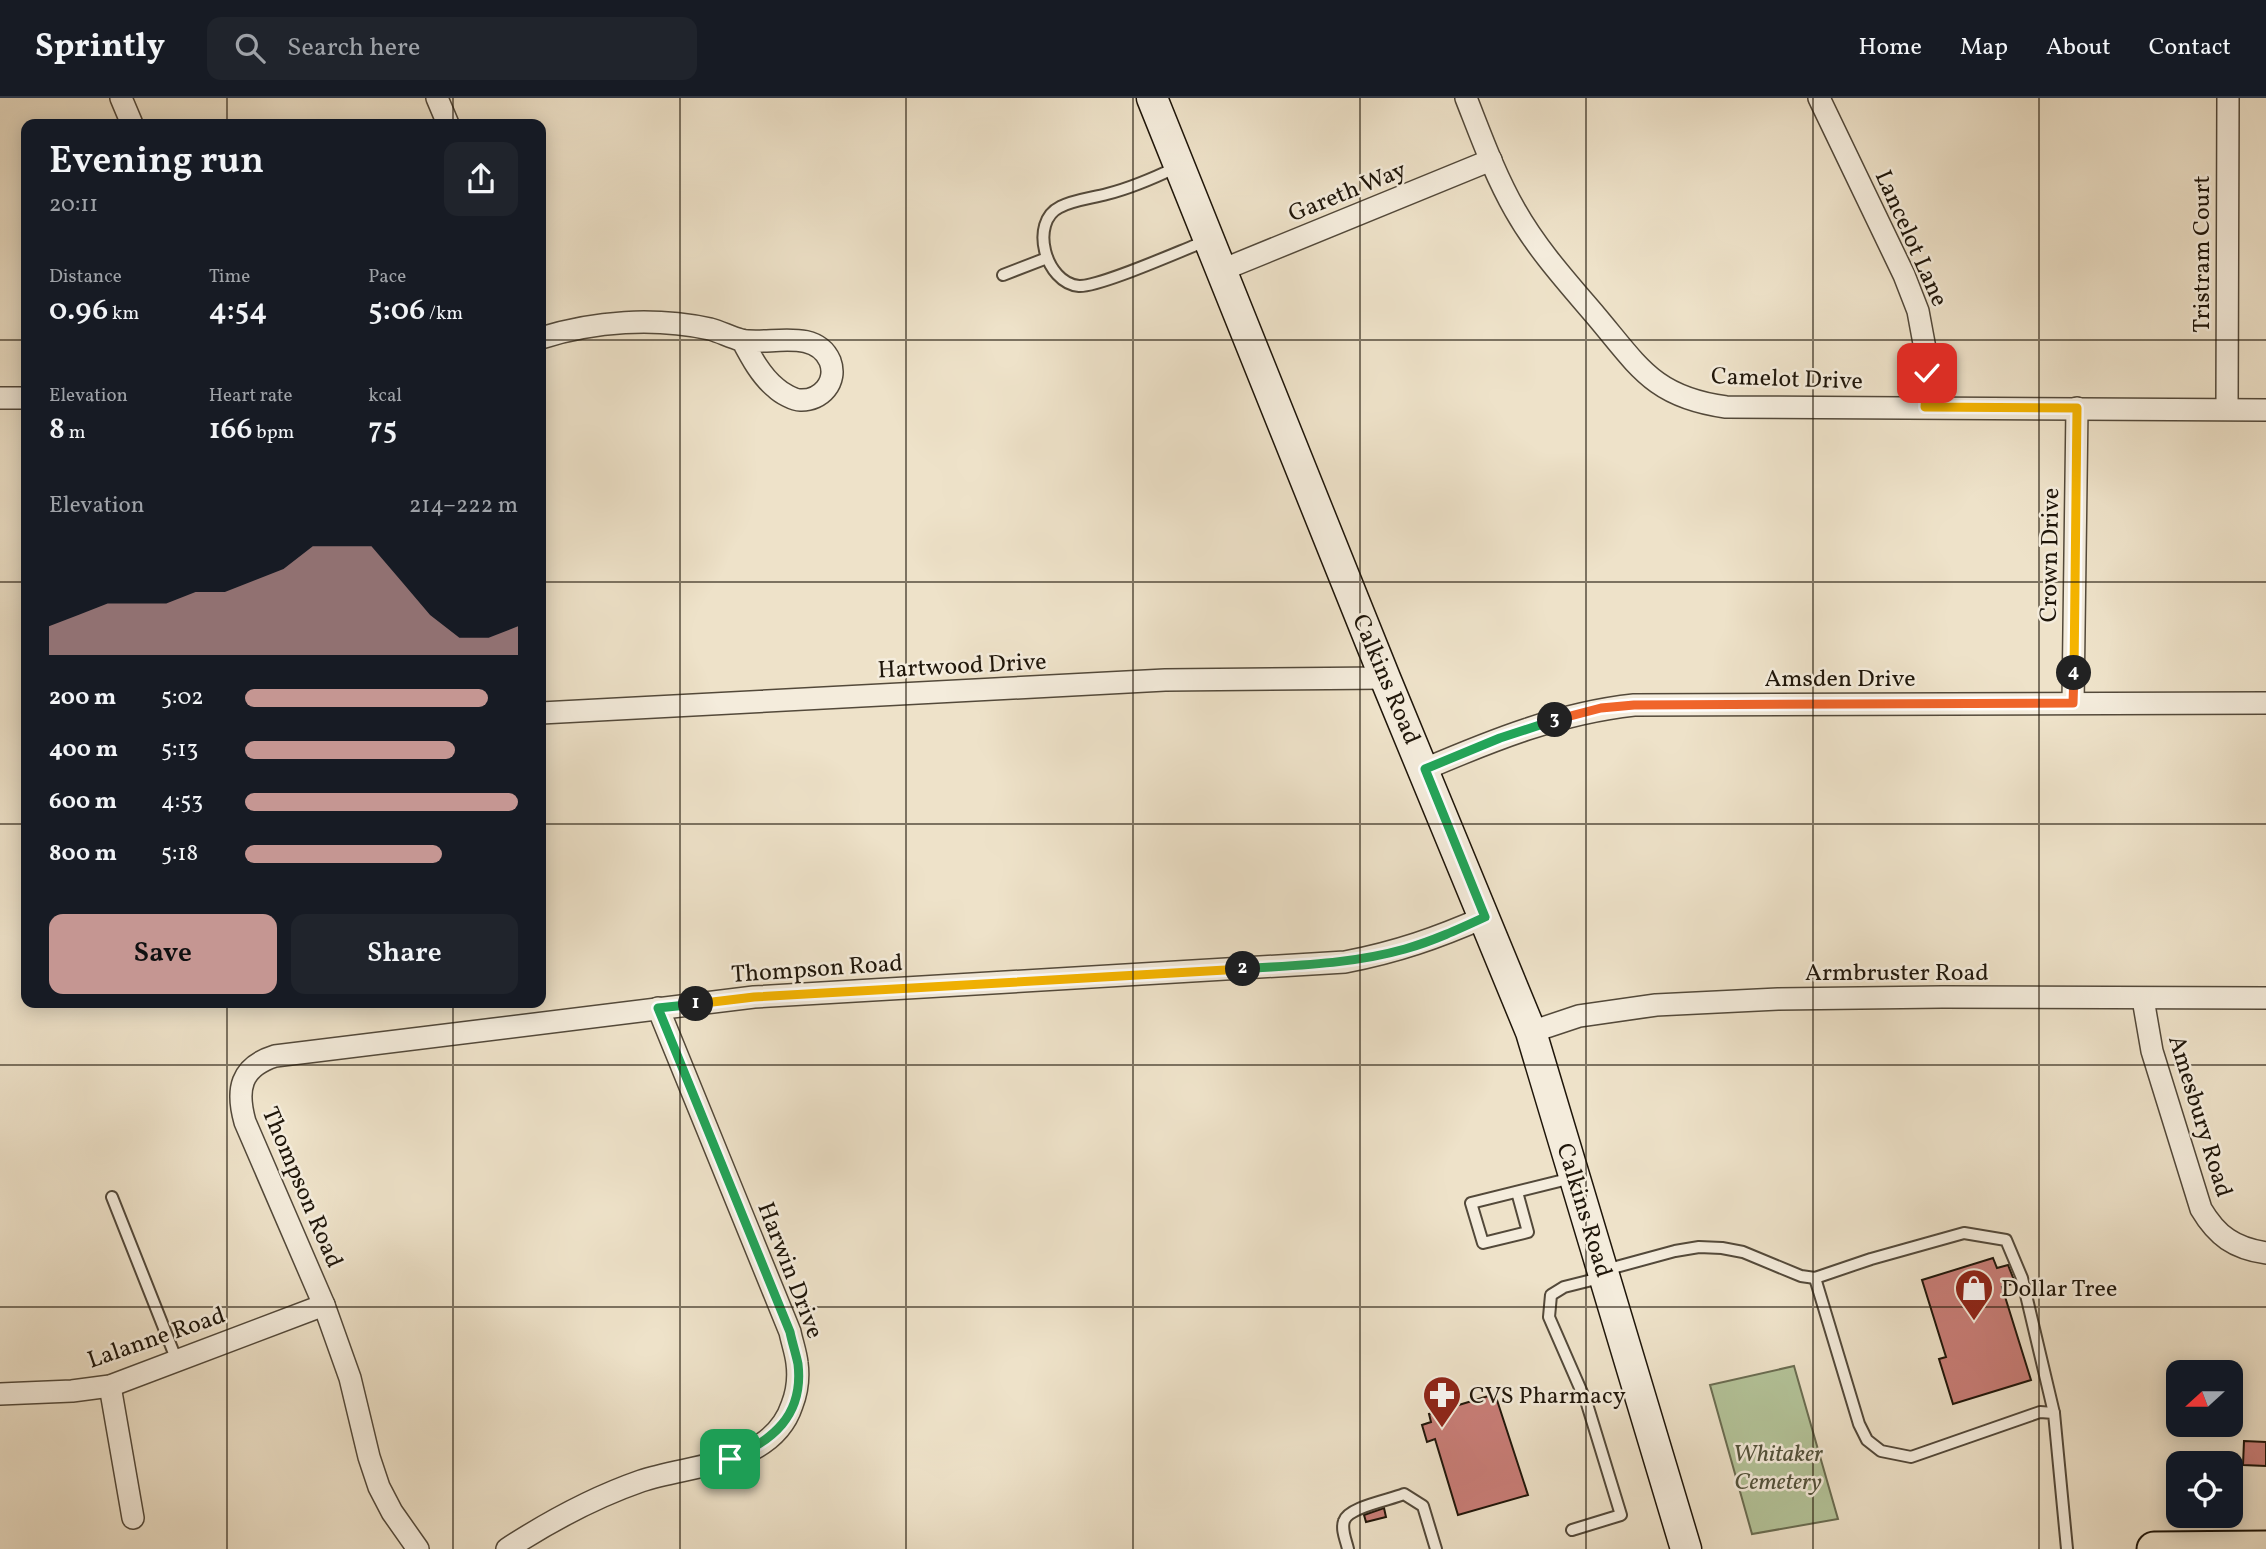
<!DOCTYPE html>
<meta charset="utf-8">
<style>
body{margin:0;font-family:Vollkorn,serif;background:#20242c;color:#f1f3f6;height:100vh;display:flex;flex-direction:column;font-size:26px;white-space:nowrap}
*{box-sizing:border-box;margin:0}
p{font-size:23px;color:#9ea1a6}
.icon{flex:none;width:38px;height:38px;fill:none;stroke:currentColor;stroke-width:2;stroke-linecap:round;stroke-linejoin:round}
.map{position:relative;flex:1;overflow:hidden}
.side{position:absolute;left:21px;top:21px;width:525px;height:889px;display:flex;flex-direction:column;background:#171b24;border-radius:14px;box-shadow:0 4px 18px #0003}
.side>*{flex:none}
.needle{width:46px;rotate:249deg}
.fabs{position:absolute;left:2166px;top:1262px;display:grid;gap:14px}
.fabs a{display:grid;place-items:center;width:77px;height:77px;border-radius:14px;background:#171b24;box-shadow:0 4px 18px #0003;font-size:35px}
.pin{position:absolute;display:grid;place-items:center;width:60px;height:60px;color:#fff;margin:-30px;border-radius:14px;box-shadow:0 4px 10px #0006}
.km{position:absolute;width:35px;height:35px;margin:-18px;border-radius:50%;background:#222;color:#fff;font-size:19px;line-height:35px;text-align:center}
.round{display:grid;place-items:center;flex:none;width:74px;height:74px;border-radius:14px;background:#20242c}
.summary{display:flex;align-items:center;justify-content:space-between;height:119px;padding:0 28px}
h1{font-size:38px;font-weight:600;line-height:52px}
.metrics{display:grid;grid-template-columns:repeat(3,1fr);gap:10px;height:119px;padding:7px 28px}
.metrics div{display:grid;align-content:center}
.metrics b{font-size:30px;font-weight:600}
.metrics small{font-size:19px;font-weight:400}
.metrics p{font-size:19px}
.chart{height:196px;padding:14px 28px}
.chart p{display:flex;justify-content:space-between}
.chart svg{width:100%;height:126px;margin-top:7px;fill:#c59692;opacity:.7}
.cta{display:flex;gap:14px;margin-top:auto;padding:14px 28px}
.cta a{flex:1;height:80px;border-radius:14px;background:#c59692;color:#111;font-size:28px;font-weight:600;line-height:80px;text-align:center}
.cta a+a{background:#20242c;color:#f1f3f6}
ul{padding:0 28px;list-style:none;font-size:23px}
li{display:grid;grid-template-columns:112px 84px 1fr;align-items:center;height:52px}
li i{height:18px;border-radius:9px;background:#c59692}
header{display:flex;align-items:center;gap:42px;box-sizing:border-box;height:98px;padding:0 35px;background:#171b24;border-bottom:2px solid #363941}
header strong{font-size:33px}
nav{display:flex;gap:38px;margin-inline-start:auto;font-size:24px}
.search{width:490px;height:63px;background:#20242c;display:flex;align-items:center;gap:18px;box-sizing:border-box;padding:0 24px;border-radius:14px;color:#9ea1a6;font-size:26px}
.map>svg:first-child{display:block}
.green{fill:#b4c49a;stroke:#6a6d52;stroke-width:2}
.building{fill:#c97e78;stroke:#1f160a;stroke-width:2}
.lines{fill:none;stroke-linecap:round;stroke-linejoin:round}
.lane-casing{stroke:#53493a;stroke-width:14}
.street-casing{stroke:#53493a;stroke-width:24}
.secondary-casing{stroke:#1f160a;stroke-width:33}
.primary-casing{stroke:#1f160a;stroke-width:37}
.lane{stroke:#f4ecdc;stroke-width:10}
.street{stroke:#f4ecdc;stroke-width:21}
.secondary{stroke:#f4ecdc;stroke-width:30}
.primary{stroke:#eee2c9;stroke-width:33}
.split-1-casing{stroke:#fff;stroke-width:14}
.split-2-casing{stroke:#fff;stroke-width:14}
.split-3-casing{stroke:#fff;stroke-width:14}
.split-4-casing{stroke:#fff;stroke-width:14}
.split-5-casing{stroke:#fff;stroke-width:14}
.split-1{stroke:#22a559;stroke-width:9}
.split-2{stroke:#f5b400;stroke-width:9}
.split-3{stroke:#22a559;stroke-width:9}
.split-4{stroke:#f0652b;stroke-width:9}
.split-5{stroke:#f5b400;stroke-width:9}
.grid{fill:none;stroke:#1f160a;stroke-width:2;stroke-opacity:0.55}
.labels{text-anchor:middle;stroke-width:5;stroke-linejoin:round;paint-order:stroke}
.street-label{font-size:24px;fill:#1f160a;stroke:#f4ecdc}
.poi-label{font-size:24px;fill:#1f160a;stroke:#f4ecdc;text-anchor:start}
.park-label{font-size:24px;font-style:italic;fill:#53533c;stroke:#f4ecdc}
</style>
<header>
<strong>Sprintly</strong>
<div class="search"><svg class="icon" aria-label="search" viewBox="0 0 24 24"><circle cx="10" cy="10" r="6"/><path d="M15 15l6 6"/></svg>Search here</div>
<nav><a>Home</a><a>Map</a><a>About</a><a>Contact</a></nav>
</header>
<div class="map">
<svg width="2266" height="1451" viewBox="0 0 2266 1451">
<rect width="100%" height="100%" fill="#eee2c9"/>
<filter id="stains"><feTurbulence type="fractalNoise" baseFrequency=".00286" numOctaves="4"/><feColorMatrix values="0 0 0 0 .2 0 0 0 0 .09 0 0 0 0 .02 0 0 0 .5 -.17"/></filter>
<radialGradient id="worn" r=".72"><stop offset=".6" stop-color="#630" stop-opacity="0"/><stop offset="1" stop-color="#630" stop-opacity=".3"/></radialGradient>
<polygon class="green" points="1794,1268 1838,1421 1752,1436 1710,1287"/>
<g class="building">
<polygon points="1993,1160 1997,1170 2008,1167 2014,1182 2015,1185 2002,1189 2031,1282 1953,1306 1939,1261 1946,1259 1922,1182"/>
<polygon points="1495,1296 1528,1397 1458,1417 1435,1341 1427,1344 1422,1327 1431,1324 1429,1316"/>
<polygon points="2244,1343 2266,1344 2266,1368 2243,1367"/>
<polygon points="1384,1410 1386,1419 1366,1424 1364,1417"/>
</g>
<g class="lines">
<defs>
<g id="lane">
<path d="M1177,69C1154,80 1131,90 1107,96C1092,100 1073,102 1060,109C1029,124 1045,185 1079,188C1100,189 1182,152 1206,143"/>
<polyline points="1003,177 1047,160"/>
<polyline points="1517,1094 1528,1134 1483,1145 1471,1105 1572,1080"/>
<polyline points="112,1099 177,1263"/>
<polyline points="1605,1172 1675,1153 1699,1149 1722,1150 1743,1154 1801,1178 1815,1180 1871,1161 1964,1135 2006,1142 2022,1180 2054,1315"/>
<polyline points="1815,1180 1859,1326 1867,1342 1881,1353 1911,1359 2040,1314 2054,1315 2067,1451"/>
<polyline points="1572,1432 1621,1417 1587,1306 1549,1219 1551,1197 1564,1189 1604,1179"/>
<path d="M1348,1451C1346,1442 1341,1432 1344,1423C1348,1409 1390,1402 1404,1396L1423,1408L1436,1451"/>
</g>
<g id="street">
<polyline points="121,0 132,26"/>
<polyline points="437,0 448,26"/>
<path d="M1466,0C1481,38 1495,77 1515,112C1537,151 1567,184 1596,218C1639,269 1654,299 1726,309L2266,312"/>
<polyline points="1819,0 1904,177 1918,213 1926,256 1925,309"/>
<polyline points="1222,172 1491,62"/>
<path d="M541,240C595,223 654,219 710,231C721,234 730,239 741,242C768,248 815,229 830,263C838,284 821,303 800,302C794,302 781,295 776,290C761,278 751,259 742,242"/>
<polyline points="0,300 26,300"/>
<polyline points="2227,311 2228,0"/>
<polyline points="2073,605 2077,310"/>
<polyline points="541,615 1165,582 1385,580"/>
<path d="M1425,671C1493,642 1560,615 1634,607L2266,605"/>
<path d="M2143,901L2152,953L2201,1111C2217,1138 2234,1150 2266,1155"/>
<polyline points="1531,934 1579,918 1656,907 1778,901 1942,899 2266,900"/>
<polyline points="110,1288 133,1420"/>
<polyline points="0,1296 72,1293 110,1288 324,1207"/>
<path d="M418,1451L392,1414L379,1389L369,1359L350,1280L324,1207L245,1024C236,992 240,969 275,958L754,899L1345,864C1397,854 1437,840 1485,819"/>
<path d="M507,1451C550,1423 592,1400 641,1383C691,1366 772,1368 792,1307C797,1294 799,1280 797,1265C796,1255 792,1244 790,1234L658,910"/>
</g>
<polyline id="secondary" points="1152,0 1385,580 1531,934 1686,1451"/>
<polyline id="primary" points="2154,1451 2266,1450"/>
</defs>
<use href="#lane" class="lane-casing"/>
<use href="#street" class="street-casing"/>
<use href="#secondary" class="secondary-casing"/>
<use href="#primary" class="primary-casing"/>
<use href="#lane" class="lane"/>
<use href="#street" class="street"/>
<use href="#secondary" class="secondary"/>
<use href="#primary" class="primary"/>
</g>
<g class="lines">
<defs>
<path id="split-1" d="M696,906L658,910L790,1234C792,1244 796,1256 798,1266C804,1318 772,1343 730,1361"/>
<polyline id="split-2" points="696,906 754,899 1243,871"/>
<path id="split-3" d="M1243,871C1298,867 1352,866 1405,851C1433,843 1459,831 1485,819L1425,671L1500,640L1555,622"/>
<polyline id="split-4" points="1555,622 1601,610 1634,607 2073,605 2074,575"/>
<polyline id="split-5" points="1927,275 1925,309 2077,310 2074,575"/>
</defs>
<use href="#split-1" class="split-1-casing"/>
<use href="#split-2" class="split-2-casing"/>
<use href="#split-3" class="split-3-casing"/>
<use href="#split-4" class="split-4-casing"/>
<use href="#split-5" class="split-5-casing"/>
<use href="#split-1" class="split-1"/>
<use href="#split-2" class="split-2"/>
<use href="#split-3" class="split-3"/>
<use href="#split-4" class="split-4"/>
<use href="#split-5" class="split-5"/>
</g>
<path class="grid" d="M227,0V26M453,0V26M680,0V1451M906,0V1451M1133,0V1451M1360,0V1451M1586,0V1451M1813,0V1451M2039,0V1451M0,242H26M541,242H2266M0,484H26M541,484H2266M0,726H26M541,726H2266M227,905V1451M453,905V1451M0,967H2266M0,1209H2266"/>
<defs>
<symbol id="shop-pin" viewBox="-11 -11 22 30"><path d="M0 17L-7.5 6A9.5 9.5 0 1 1 7.5 6Z" fill="#8f2418" stroke="#f4ecdc"/><path d="M-5-2.5h2.3a2.7 3.5 0 0 1 5.4 0H5L5.5 6h-11ZM-1.5-2.5h3a1.5 2.3 0 0 0-3 0Z" fill="#fff"/></symbol>
<symbol id="pharmacy-pin" viewBox="-11 -11 22 30"><path d="M0 17L-7.5 6A9.5 9.5 0 1 1 7.5 6Z" fill="#8f2418" stroke="#f4ecdc"/><path d="M-2-6h4v4h4v4h-4v4h-4v-4h-4v-4h4Z" fill="#fff"/></symbol>
</defs>
<g fill-rule="evenodd">
<use href="#shop-pin" x="1952" y="1168" width="44" height="60"/>
<use href="#pharmacy-pin" x="1420" y="1275" width="44" height="60"/>
</g>
<g class="labels">
<g class="street-label">
<text transform="translate(1347 93) rotate(-22)" y="8">Gareth Way</text>
<text transform="translate(1912 140) rotate(66)" y="8">Lancelot Lane</text>
<text transform="translate(2201 156) rotate(-90)" y="8">Tristram Court</text>
<text transform="translate(1787 280) rotate(2)" y="8">Camelot Drive</text>
<text transform="translate(2049 457) rotate(-89)" y="8">Crown Drive</text>
<text transform="translate(962 567) rotate(-3)" y="8">Hartwood Drive</text>
<text x="1840" y="588">Amsden Drive</text>
<text transform="translate(1387 581) rotate(67)" y="8">Calkins Road</text>
<text transform="translate(817 870) rotate(-4)" y="8">Thompson Road</text>
<text x="1897" y="882">Armbruster Road</text>
<text transform="translate(2201 1018) rotate(73)" y="8">Amesbury Road</text>
<text transform="translate(303 1089) rotate(67)" y="8">Thompson Road</text>
<text transform="translate(1585 1112) rotate(73)" y="8">Calkins Road</text>
<text transform="translate(791 1172) rotate(69)" y="8">Harwin Drive</text>
<text transform="translate(156 1239) rotate(-19)" y="8">Lalanne Road</text>
</g>
<g class="poi-label">
<text x="2001" y="1198">Dollar Tree</text>
<text x="1469" y="1305">CVS Pharmacy</text>
</g>
<g class="park-label">
<text x="1778" y="1363">Whitaker<tspan x="1778" dy="28">Cemetery</tspan></text>
</g>
</g>
<rect width="100%" height="100%" filter="url(#stains)"/>
<rect width="100%" height="100%" fill="url(#worn)"/>
</svg>
<div class="fabs">
<a><svg class="needle" viewBox="-14 -14 28 28"><path d="M0-13l5 13h-10z" fill="#e53935"/><path d="M0 13l5-13h-10z" fill="#9ea1a6"/></svg></a>
<a><svg class="icon" aria-label="locate" viewBox="0 0 24 24"><circle cx="12" cy="12" r="6"/><path d="M12 2v4M12 18v4M2 12h4M18 12h4"/></svg></a>
</div>
<div class="pin" style="left:730px;top:1361px;background:#1e9e55"><svg class="icon" aria-label="arrive" viewBox="0 0 24 24"><path d="M6 21V4h12l-3 4 3 4H6"/></svg></div>
<div class="pin" style="left:1927px;top:275px;background:#d93025"><svg class="icon" aria-label="check" viewBox="0 0 24 24"><path d="M5 12l5 5 9-10"/></svg></div>
<b class="km" style="left:696px;top:906px">1</b>
<b class="km" style="left:1243px;top:871px">2</b>
<b class="km" style="left:1555px;top:622px">3</b>
<b class="km" style="left:2074px;top:575px">4</b>
<section class="side">
<div class="summary"><div><h1>Evening run</h1><p>20:11</p></div><a class="round"><svg class="icon" aria-label="share" viewBox="0 0 24 24"><path d="M12 15V3M7 8l5-5 5 5M5 13v7h14v-7"/></svg></a></div>
<div class="metrics">
<div><p>Distance</p><b>0.96<small> km</small></b></div>
<div><p>Time</p><b>4:54</b></div>
<div><p>Pace</p><b>5:06<small> /km</small></b></div>
</div>
<div class="metrics">
<div><p>Elevation</p><b>8<small> m</small></b></div>
<div><p>Heart rate</p><b>166<small> bpm</small></b></div>
<div><p>kcal</p><b>75</b></div>
</div>
<div class="chart"><p><span>Elevation</span>214–222 m</p>
<svg viewBox="0 0 160 44" preserveAspectRatio="none"><path d="M0 44V34L10 30L20 26L30 26L40 26L50 22L60 22L70 18L80 14L90 6L100 6L110 6L120 18L130 30L140 38L150 38L160 34V44z"/></svg>
</div>
<ul>
<li><b>200 m</b>5:02<i style="width:89%"></i></li>
<li><b>400 m</b>5:13<i style="width:77%"></i></li>
<li><b>600 m</b>4:53<i style="width:100%"></i></li>
<li><b>800 m</b>5:18<i style="width:72%"></i></li>
</ul>
<div class="cta"><a>Save</a><a>Share</a></div>
</section>
</div>
